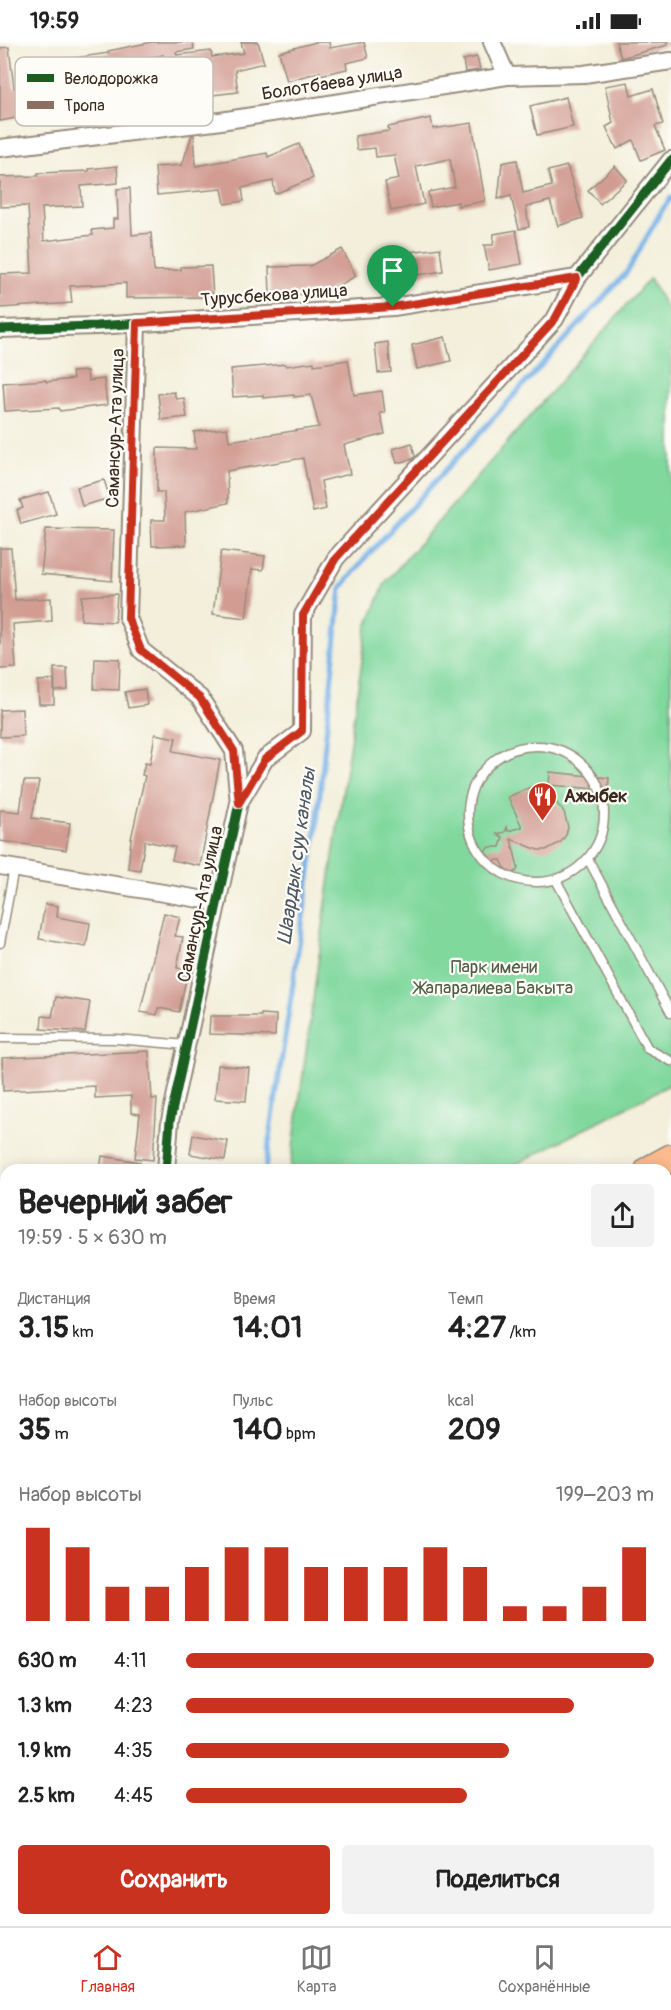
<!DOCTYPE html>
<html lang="ru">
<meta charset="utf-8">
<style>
body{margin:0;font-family:Pangolin,sans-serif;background:#f2f2f2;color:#222;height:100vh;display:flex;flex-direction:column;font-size:22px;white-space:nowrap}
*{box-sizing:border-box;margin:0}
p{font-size:20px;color:#767676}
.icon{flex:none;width:33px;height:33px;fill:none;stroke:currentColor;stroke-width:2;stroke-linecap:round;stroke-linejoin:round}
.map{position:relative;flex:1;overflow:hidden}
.drawer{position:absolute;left:0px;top:1122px;width:672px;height:762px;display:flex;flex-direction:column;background:#fff;border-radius:18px 18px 0 0;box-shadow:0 3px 15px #0003}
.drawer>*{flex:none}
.pin{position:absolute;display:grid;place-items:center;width:51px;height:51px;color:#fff;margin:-62px -26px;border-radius:50% 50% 50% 0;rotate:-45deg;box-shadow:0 0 6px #0007}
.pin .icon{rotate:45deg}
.round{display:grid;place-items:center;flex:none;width:63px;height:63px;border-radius:6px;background:#f2f2f2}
.headline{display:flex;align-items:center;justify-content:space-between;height:102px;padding:0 18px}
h1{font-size:33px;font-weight:700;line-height:45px}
.stats{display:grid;grid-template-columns:repeat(3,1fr);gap:9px;height:102px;padding:6px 18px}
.stats div{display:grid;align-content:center}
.stats b{font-size:30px;font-weight:700}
.stats small{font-size:16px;font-weight:400}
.stats p{font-size:16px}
.chart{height:168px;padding:12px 18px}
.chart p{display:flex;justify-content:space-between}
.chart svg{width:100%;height:108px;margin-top:6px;stroke:#c8321e;stroke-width:6}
.action{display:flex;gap:12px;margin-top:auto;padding:12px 18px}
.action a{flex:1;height:69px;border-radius:6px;background:#c8321e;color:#fff;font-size:24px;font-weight:700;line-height:69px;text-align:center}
.action a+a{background:#f2f2f2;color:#222}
ul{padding:0 18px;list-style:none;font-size:20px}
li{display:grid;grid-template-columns:96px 72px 1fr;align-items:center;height:45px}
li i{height:15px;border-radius:8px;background:#c8321e}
.status{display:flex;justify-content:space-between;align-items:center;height:42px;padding:0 30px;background:#fff;direction:ltr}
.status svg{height:16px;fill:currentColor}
.tab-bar{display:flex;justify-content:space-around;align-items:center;height:84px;border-top:2px solid #e0e0e0;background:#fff;font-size:16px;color:#767676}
.tab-bar a{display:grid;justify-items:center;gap:3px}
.tab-bar .selected{color:#c8321e}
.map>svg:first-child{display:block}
.green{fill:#80d89d;stroke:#5e815e;stroke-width:1.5}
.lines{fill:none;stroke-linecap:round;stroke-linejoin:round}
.stream{stroke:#74b0e6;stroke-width:5}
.building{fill:#d29c92}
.service-casing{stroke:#978c7c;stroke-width:11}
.minor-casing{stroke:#978c7c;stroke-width:20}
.primary-casing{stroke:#978c7c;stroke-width:30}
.service{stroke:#fff;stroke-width:8}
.minor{stroke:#fff;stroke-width:16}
.primary{stroke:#fcba8e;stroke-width:27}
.quiet{stroke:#8d6e63;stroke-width:8;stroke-dasharray:15 8;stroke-linecap:butt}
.cycleway-casing{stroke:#fdfcf7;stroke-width:13}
.cycleway{stroke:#1b5e20;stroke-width:9}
.route-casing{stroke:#fff;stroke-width:12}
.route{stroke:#c8321e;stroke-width:8}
.labels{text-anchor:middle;stroke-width:4.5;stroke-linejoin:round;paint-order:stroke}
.street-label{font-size:18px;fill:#3b2a1e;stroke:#fdfcf7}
.poi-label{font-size:18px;font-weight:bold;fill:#3b2a1e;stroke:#fdfcf7;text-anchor:start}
.park-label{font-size:18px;fill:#505e44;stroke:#fdfcf7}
.water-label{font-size:20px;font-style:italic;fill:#4f5964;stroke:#fdfcf7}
.key{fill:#fdfcf7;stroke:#c3bdb6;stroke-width:1.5}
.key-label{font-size:16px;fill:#3b2a1e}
</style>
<div class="status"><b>19:59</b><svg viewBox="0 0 49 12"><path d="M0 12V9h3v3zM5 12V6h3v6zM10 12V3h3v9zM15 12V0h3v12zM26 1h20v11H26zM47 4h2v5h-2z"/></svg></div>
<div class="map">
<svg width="671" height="1884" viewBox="0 0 671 1884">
<rect width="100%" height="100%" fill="#fdfcf7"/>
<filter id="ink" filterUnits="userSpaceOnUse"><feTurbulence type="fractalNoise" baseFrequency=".0167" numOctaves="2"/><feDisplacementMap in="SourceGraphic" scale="12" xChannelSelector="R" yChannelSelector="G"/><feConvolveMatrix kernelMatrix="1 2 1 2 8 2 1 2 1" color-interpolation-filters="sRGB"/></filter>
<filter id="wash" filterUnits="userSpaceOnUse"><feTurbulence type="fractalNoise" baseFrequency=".008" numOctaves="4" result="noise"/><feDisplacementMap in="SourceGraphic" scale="24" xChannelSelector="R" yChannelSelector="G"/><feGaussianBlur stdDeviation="1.35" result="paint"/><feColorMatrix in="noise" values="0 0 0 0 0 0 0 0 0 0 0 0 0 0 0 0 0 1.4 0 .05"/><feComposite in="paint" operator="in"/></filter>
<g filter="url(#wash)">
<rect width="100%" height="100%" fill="#f3efdb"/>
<polygon class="green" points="650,236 671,275 671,1042 505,1128 290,1128 326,862 367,585 385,541"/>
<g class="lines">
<g class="stream">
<polyline points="265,1128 316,789 341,546 367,514 627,230 662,168 671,156"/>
<polyline points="0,1745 6,1736"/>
</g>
</g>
<g id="blocks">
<g class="building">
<polygon points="152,0 193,0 194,7 176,10 177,13 211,9 212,15 244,11 241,0 258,0 264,21 235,28 238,50 169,58 163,13 117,22 121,65 37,75 36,72 0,79 0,6 9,5 14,46 59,40 55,19 109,11 108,9"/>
<polygon points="316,0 329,0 330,6 364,0 368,16 346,21 347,27 320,33 320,30 287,39 279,10"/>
<polygon points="616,0 668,0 668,3 621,16"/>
<polygon points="477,15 480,28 465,30 463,18"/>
<polygon points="628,40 631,54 653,47 663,82 655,84 665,108 641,118 633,98 617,107 606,85 613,81 605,44"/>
<polygon points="566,55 573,85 537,93 530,64"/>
<polygon points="431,76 433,87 472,81 485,159 458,164 458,160 431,165 428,150 455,145 450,117 416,124 424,162 391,169 385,140 399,137 394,113 376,115 375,106 357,108 355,94 389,89 388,85"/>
<polygon points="192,93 194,93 196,124 267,111 268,115 299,102 313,136 275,152 273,139 242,146 244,159 225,162 222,147 157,153 155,125 182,123"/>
<polygon points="517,118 523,151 552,144 548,129 567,124 583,176 558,184 550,159 526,165 529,185 519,187 511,154 498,157 502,121"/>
<polygon points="117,124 118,141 81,144 82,164 42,166 44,199 93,193 92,188 113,186 113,177 118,177 117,147 130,146 132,193 151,191 154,229 181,228 181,225 211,224 213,255 126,256 126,241 70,244 72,261 0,266 0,232 32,231 28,164 0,165 0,135 38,134 38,131 89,129 89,127"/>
<polygon points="615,124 627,138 600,162 588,148"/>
<polygon points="516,188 522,222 489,228 484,203 493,203 494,192"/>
<polygon points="440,206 443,229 405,235 401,211"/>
<polygon points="342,207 356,234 330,248 331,251 270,254 269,225 310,224"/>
<polygon points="445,295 451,319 417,327 412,303"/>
<polygon points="388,300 391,330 378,331 375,302"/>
<polygon points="348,318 354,353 382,349 385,371 380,371 385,392 344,403 350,432 321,439 326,467 313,470 303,416 227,429 228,461 185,470 186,503 152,504 151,478 165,478 164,450 157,450 157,406 196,407 194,390 227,386 229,399 319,385 311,353 294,355 294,353 263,356 263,353 233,355 231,327 286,322 286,324 314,320 314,323"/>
<polygon points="87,329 88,339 104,337 107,363 60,369 59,366 5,369 3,341 46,338 46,340 73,337 72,330"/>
<polygon points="174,350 176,357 184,356 187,375 161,378 158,352"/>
<polygon points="412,401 415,414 413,417 397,421 393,407"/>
<polygon points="104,438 110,456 82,464 77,445"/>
<polygon points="49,450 56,472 21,482 17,468 23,466 20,458"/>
<polygon points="46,487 114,488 112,539 41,532"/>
<polygon points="0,506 11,506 15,558 51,556 52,579 13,582 16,626 0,627"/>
<polygon points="221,509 265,514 263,528 252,527 246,576 213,572"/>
<polygon points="117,552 115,580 81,578 82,554"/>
<polygon points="95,616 120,617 119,648 94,647"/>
<polygon points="54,626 67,626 68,648 55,649"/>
<polygon points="54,638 54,662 39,662 38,639"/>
<polygon points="145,647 147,663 128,666 125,650"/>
<polygon points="22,667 23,694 0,695 0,668"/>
<polygon points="155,692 176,696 173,709 220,718 200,824 172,818 175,805 145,799 140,828 128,826 131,797 145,734 142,733 145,721 150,722"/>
<polygon points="550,730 609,736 608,748 549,743"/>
<polygon points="24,739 39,739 32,776 70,781 66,808 0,799 0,768 20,770"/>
<polygon points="540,741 564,770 568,785 566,793 561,800 546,808 538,808 511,797 518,825 517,829 510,832 506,828 501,818 489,819 484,810 489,805 500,805 503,795 497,792 505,790 507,785 508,789 522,785 508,755"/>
<polygon points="45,862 58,864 57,875 90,881 86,905 39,897"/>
<polygon points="164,871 180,875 175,894 183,895 177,926 188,928 179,970 158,966 157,973 140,970"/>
<polygon points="56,955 90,960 85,990 41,987 42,974 52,975"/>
<polygon points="261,972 276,973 275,994 209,992 210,974 261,974"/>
<polygon points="149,1009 152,1057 157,1057 153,1118 135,1116 140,1072 131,1071 131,1054 95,1056 95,1044 3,1049 2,1016"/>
<polygon points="218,1023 249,1026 246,1059 215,1057"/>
<polygon points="193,1093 228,1099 225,1118 190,1112"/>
<polygon points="102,1114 140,1120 139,1128 100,1128"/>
</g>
</g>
</g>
<g filter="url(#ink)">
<use href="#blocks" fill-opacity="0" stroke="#978c7c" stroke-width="1.5"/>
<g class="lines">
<defs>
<g id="service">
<circle cx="536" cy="772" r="68"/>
<polyline points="588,817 671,971"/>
<polyline points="556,838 648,1007 671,1019"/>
<polyline points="0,901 14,826"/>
<polyline points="0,996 116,997 187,1003"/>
</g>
<g id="minor">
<polyline points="492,0 507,34"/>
<polyline points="0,106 214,80 507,34 584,32 671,19"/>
<polyline points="137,281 128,576 141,608 200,656 234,709 239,761 170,1079 166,1128"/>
<polyline points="0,287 96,284 393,265 577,236 671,118"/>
<polyline points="239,761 265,717 302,689 303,573 336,516 555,277 577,236"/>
<polyline points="0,824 218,860"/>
<polyline points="666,1419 671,1417"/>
<polyline points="666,1646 671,1644"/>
<polyline points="666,1785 671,1790"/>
<polyline points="262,1884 266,1878"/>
<polyline points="496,1884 500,1878"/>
</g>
<g id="primary">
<polyline points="649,1128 671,1116"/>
<polyline points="0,1858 6,1849"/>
</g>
</defs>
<use href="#service" class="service-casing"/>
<use href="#minor" class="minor-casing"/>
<use href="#primary" class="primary-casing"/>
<use href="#service" class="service"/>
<use href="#minor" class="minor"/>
<use href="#primary" class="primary"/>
<polyline class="quiet" points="239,761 265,717 302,689 303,573 336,516 555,277 577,236"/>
<defs>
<g id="cycleway">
<polyline points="137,281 128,576 141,608 200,656 234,709 239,761 170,1079 166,1128"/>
<polyline points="0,287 96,284 393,265 577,236 671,118"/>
</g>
</defs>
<use href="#cycleway" class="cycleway-casing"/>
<use href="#cycleway" class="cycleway"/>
</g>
</g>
<g class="lines" filter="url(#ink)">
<defs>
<polygon id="route" points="577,236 555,277 336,516 303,573 302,689 265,717 239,761 234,709 200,656 141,608 128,576 137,281 393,265"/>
</defs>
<use href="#route" class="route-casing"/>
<use href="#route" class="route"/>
</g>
<defs>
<symbol id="restaurant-pin" viewBox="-11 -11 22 30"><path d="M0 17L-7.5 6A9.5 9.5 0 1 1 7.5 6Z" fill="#c8321e" stroke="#fdfcf7"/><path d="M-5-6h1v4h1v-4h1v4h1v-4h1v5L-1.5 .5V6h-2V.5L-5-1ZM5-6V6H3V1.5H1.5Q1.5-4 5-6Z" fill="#fff"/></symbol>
</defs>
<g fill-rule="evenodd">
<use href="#restaurant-pin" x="526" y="738" width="33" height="45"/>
</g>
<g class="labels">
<g class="street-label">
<text transform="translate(332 41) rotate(-9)" y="6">Болотбаева улица</text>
<text transform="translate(274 253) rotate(-4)" y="6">Турусбекова улица</text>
<text transform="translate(115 386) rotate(-88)" y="6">Самансур-Ата улица</text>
<text transform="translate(200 862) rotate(-78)" y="6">Самансур-Ата улица</text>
</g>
<g class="poi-label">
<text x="564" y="760">Ажыбек</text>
</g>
<g class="park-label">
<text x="494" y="931">Парк имени<tspan x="494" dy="21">Жапаралиева Бакыта</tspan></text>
</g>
<g class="water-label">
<text transform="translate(296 814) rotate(-82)" y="7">Шаардык суу каналы</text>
</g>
</g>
<rect x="15" y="15" width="198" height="69" rx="9" class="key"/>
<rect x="27" y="32" width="27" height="8" fill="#1b5e20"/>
<rect x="27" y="59" width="27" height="8" fill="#8d6e63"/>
<g class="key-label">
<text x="64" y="42">Велодорожка</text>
<text x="64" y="69">Тропа</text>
</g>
</svg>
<div class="pin" style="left:393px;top:265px;background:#1e9e55"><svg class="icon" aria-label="arrive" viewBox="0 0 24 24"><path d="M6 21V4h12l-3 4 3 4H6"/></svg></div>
<section class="drawer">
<div class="headline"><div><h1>Вечерний забег</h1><p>19:59 · 5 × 630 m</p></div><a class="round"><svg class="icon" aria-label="share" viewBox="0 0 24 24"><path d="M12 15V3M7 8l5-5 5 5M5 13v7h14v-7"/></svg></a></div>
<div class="stats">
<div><p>Дистанция</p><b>3.15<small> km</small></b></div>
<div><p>Время</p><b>14:01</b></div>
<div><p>Темп</p><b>4:27<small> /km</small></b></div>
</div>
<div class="stats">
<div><p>Набор высоты</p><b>35<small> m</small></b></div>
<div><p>Пульс</p><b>140<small> bpm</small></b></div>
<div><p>kcal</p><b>209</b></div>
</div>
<div class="chart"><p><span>Набор высоты</span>199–203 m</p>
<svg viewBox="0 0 160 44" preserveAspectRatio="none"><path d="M5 44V6M15 44V14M25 44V30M35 44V30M45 44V22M55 44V14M65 44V14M75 44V22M85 44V22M95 44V22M105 44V14M115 44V22M125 44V38M135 44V38M145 44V30M155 44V14"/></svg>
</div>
<ul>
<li><b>630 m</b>4:11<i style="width:100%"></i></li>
<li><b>1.3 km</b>4:23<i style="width:83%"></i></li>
<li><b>1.9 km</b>4:35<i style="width:69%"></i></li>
<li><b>2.5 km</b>4:45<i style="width:60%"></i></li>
</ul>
<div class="action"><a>Сохранить</a><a>Поделиться</a></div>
</section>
</div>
<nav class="tab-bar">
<a class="selected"><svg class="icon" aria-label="home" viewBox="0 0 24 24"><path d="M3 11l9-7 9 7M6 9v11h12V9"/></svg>Главная</a>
<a><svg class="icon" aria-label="map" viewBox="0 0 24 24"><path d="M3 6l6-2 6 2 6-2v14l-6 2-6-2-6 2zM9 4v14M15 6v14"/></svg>Карта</a>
<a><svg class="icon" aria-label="saved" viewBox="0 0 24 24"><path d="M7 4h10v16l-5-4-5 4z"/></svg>Сохранённые</a>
</nav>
